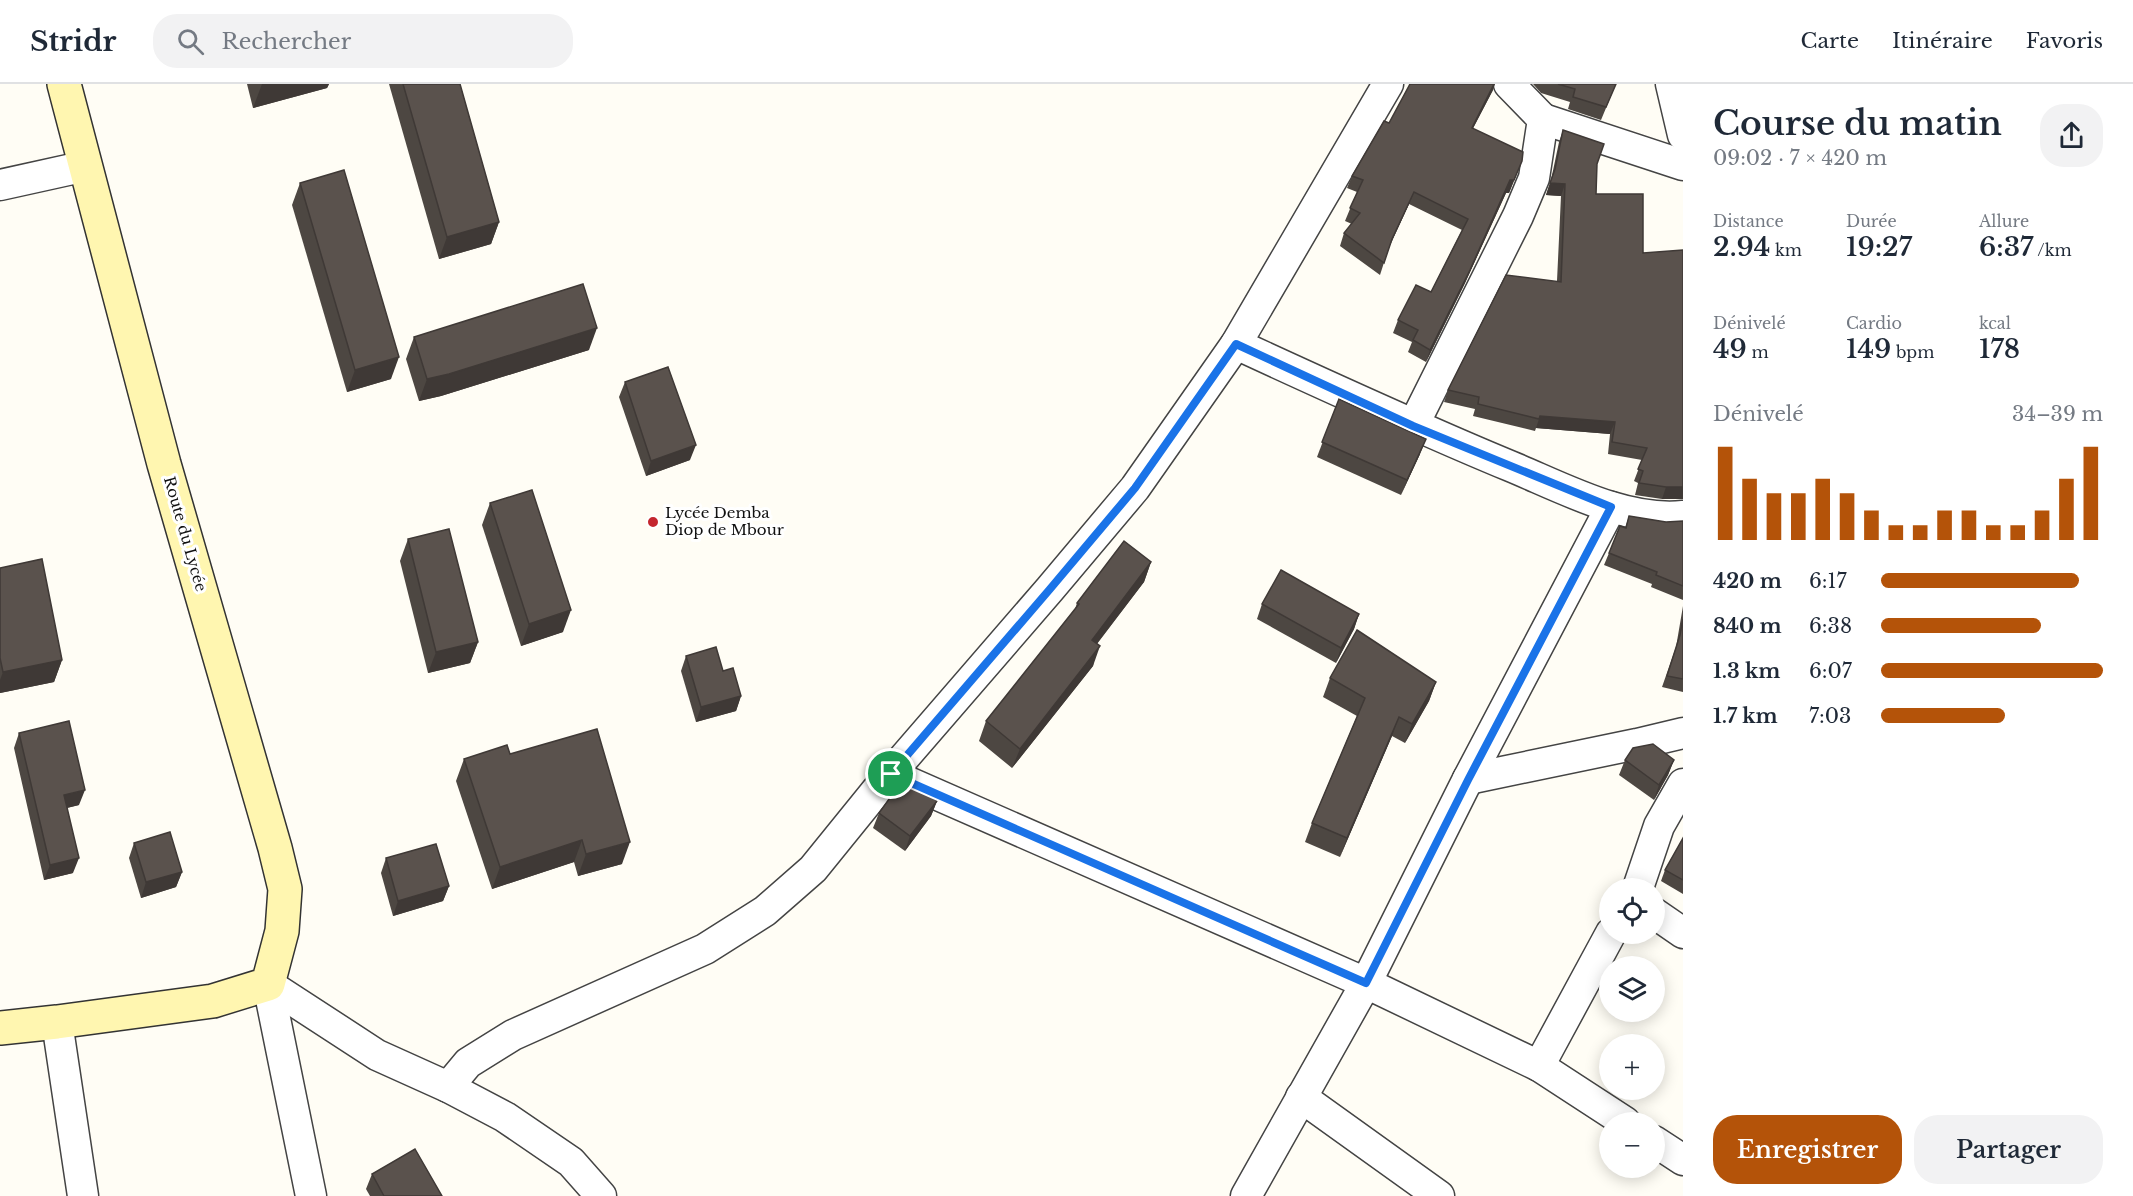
<!DOCTYPE html>
<html lang="fr">
<meta charset="utf-8">
<style>
body{margin:0;font-family:"Libre Baskerville",serif;background:#f2f2f3;color:#1f2937;height:100vh;display:flex;flex-direction:column;font-size:22px;white-space:nowrap}
*{box-sizing:border-box;margin:0}
p{font-size:20px;color:#747a83}
.icon{flex:none;width:33px;height:33px;fill:none;stroke:currentColor;stroke-width:2;stroke-linecap:round;stroke-linejoin:round}
.map{position:relative;flex:1;overflow:hidden}
.details{display:flex;flex-direction:column;background:#fff;width:450px}
.details>*{flex:none}
.fabs{position:absolute;left:1599px;top:794px;display:grid;gap:12px}
.fabs a{display:grid;place-items:center;width:66px;height:66px;border-radius:50%;background:#fff;box-shadow:0 3px 15px #0003;font-size:30px}
.pin{position:absolute;display:grid;place-items:center;width:51px;height:51px;color:#fff;margin:-26px;border:3px solid #fff;border-radius:50%;box-shadow:0 2px 6px #0007}
.round{display:grid;place-items:center;flex:none;width:63px;height:63px;border-radius:24px;background:#f2f2f3}
.overview{display:flex;align-items:center;justify-content:space-between;height:102px;padding:0 30px}
h1{font-size:33px;font-weight:600;line-height:45px}
.stats{display:grid;grid-template-columns:repeat(3,1fr);gap:9px;height:102px;padding:6px 30px}
.stats div{display:grid;align-content:center}
.stats b{font-size:26px;font-weight:600}
.stats small{font-size:16px;font-weight:400}
.stats p{font-size:16px}
.chart{height:168px;padding:12px 30px}
.chart p{display:flex;justify-content:space-between}
.chart svg{width:100%;height:108px;margin-top:6px;stroke:#b45309;stroke-width:6}
.action{display:flex;gap:12px;margin-top:auto;padding:12px 30px}
.action a{flex:1;height:69px;border-radius:24px;background:#b45309;color:#fff;font-size:24px;font-weight:600;line-height:69px;text-align:center}
.action a+a{background:#f2f2f3;color:#1f2937}
ul{padding:0 30px;list-style:none;font-size:20px}
li{display:grid;grid-template-columns:96px 72px 1fr;align-items:center;height:45px}
li i{height:15px;border-radius:8px;background:#b45309}
header{display:flex;align-items:center;gap:36px;box-sizing:border-box;height:84px;padding:0 30px;background:#fff;border-bottom:2px solid #e0e1e3}
header strong{font-size:28px}
nav{display:flex;gap:33px;margin-inline-start:auto;font-size:21px}
.search{width:420px;height:54px;background:#f2f2f3;display:flex;align-items:center;gap:15px;box-sizing:border-box;padding:0 21px;border-radius:24px;color:#747a83;font-size:22px}
main{display:flex;flex:1;min-height:0}
.map>svg:first-child{display:block}
.lines{fill:none;stroke-linecap:round;stroke-linejoin:round}
.street-casing{stroke:#444;stroke-width:33}
.secondary-casing{stroke:#333;stroke-width:36}
.street{stroke:#fff;stroke-width:30}
.secondary{stroke:#fff6b0;stroke-width:33}
.wall{fill:#4d4742}
.shaded-wall{fill:#3f3936}
.building{fill:#5a524d;stroke:#3f3936;stroke-width:1.5}
.route-casing{stroke:#fff;stroke-width:12}
.route{stroke:#1a73e8;stroke-width:8}
.poi-dot{fill:#c4262e;stroke:#fff;stroke-width:2}
.labels{text-anchor:middle;stroke-width:6;stroke-linejoin:round;paint-order:stroke}
.poi-label{font-size:15px;fill:#111;stroke:#fff;text-anchor:start}
.street-label{font-size:15px;fill:#111;stroke:#fff}
</style>
<header>
<strong>Stridr</strong>
<div class="search"><svg class="icon" aria-label="search" viewBox="0 0 24 24"><circle cx="10" cy="10" r="6"/><path d="M15 15l6 6"/></svg>Rechercher</div>
<nav><a>Carte</a><a>Itinéraire</a><a>Favoris</a></nav>
</header>
<main>
<div class="map">
<svg width="1683" height="1112" viewBox="0 0 1683 1112">
<rect width="100%" height="100%" fill="#fffdf5"/>
<g class="lines">
<defs>
<g id="street">
<polyline points="1671,0 1683,51"/>
<polyline points="1543,35 1683,81"/>
<polyline points="0,101 86,82"/>
<path d="M1236,260C1327,302 1418,344 1510,382C1563,404 1625,438 1683,432"/>
<polyline points="1413,342 1518,132 1534,94 1543,35 1509,0"/>
<polyline points="890,690 1366,899 1539,982 1625,1038"/>
<polyline points="1468,695 1637,660 1683,649"/>
<polyline points="1638,804 1659,742 1683,700"/>
<polyline points="1654,829 1683,849"/>
<polyline points="268,900 377,971 448,1003 505,1033 571,1078 601,1112"/>
<polyline points="268,900 311,1112"/>
<polyline points="57,938 83,1112"/>
<polyline points="1539,982 1611,849"/>
<polyline points="448,1003 468,979 513,951 705,865 765,827 813,785 890,690 1050,505 1135,404 1236,260 1388,0"/>
<polyline points="1301,1013 1439,1112"/>
<polyline points="1654,1057 1683,1076"/>
<polyline points="1246,1112 1366,899 1468,695 1611,423"/>
</g>
<polyline id="secondary" points="0,944 57,938 213,917 268,900 282,847 285,805 275,764 164,380 64,0"/>
</defs>
<use href="#street" class="street-casing"/>
<use href="#secondary" class="secondary-casing"/>
<use href="#street" class="street"/>
<use href="#secondary" class="secondary"/>
</g>
<g class="wall">
<polygon points="247,0 329,0 327,4 253,24"/>
<polygon points="389,0 460,0 499,138 491,160 439,175"/>
<polygon points="1533,0 1616,0 1601,36 1568,25 1570,18 1541,9"/>
<polygon points="1493,6 1473,44 1517,89 1509,109 1506,109 1465,199 1426,278 1408,268 1412,258 1393,249 1398,236 1431,208 1462,146 1409,120 1389,163 1380,191 1340,162 1344,149 1352,140 1345,137 1357,108 1347,104 1352,92 1389,39"/>
<polygon points="1563,46 1597,80 1596,110 1643,169 1683,415 1662,415 1635,411 1638,399 1634,397 1642,376 1608,370 1610,350 1536,344 1535,347 1473,332 1475,325 1444,318 1448,306 1557,197 1561,112 1546,111 1551,96 1559,58"/>
<polygon points="300,99 391,295 347,308 292,121"/>
<polygon points="414,253 589,266 441,312 419,317 406,275"/>
<polygon points="625,298 690,376 646,392 619,313"/>
<polygon points="1339,315 1420,370 1401,411 1317,373"/>
<polygon points="490,419 563,548 521,562 482,441"/>
<polygon points="1629,432 1666,438 1683,437 1683,516 1651,503 1652,500 1604,481 1609,469 1625,444"/>
<polygon points="408,455 478,558 470,579 428,589 400,477"/>
<polygon points="1151,478 1144,498 1097,560 1093,582 1012,684 979,657 986,637 1075,525 1077,519"/>
<polygon points="0,484 62,576 54,598 0,609"/>
<polygon points="1262,520 1359,530 1354,545 1336,579 1257,535"/>
<polygon points="1683,522 1683,608 1662,603 1676,563"/>
<polygon points="686,572 723,587 741,612 736,627 696,638 681,587"/>
<polygon points="1330,594 1436,598 1429,617 1405,659 1392,652 1340,773 1305,758 1312,739 1357,632 1323,613"/>
<polygon points="19,649 79,721 67,724 73,789 44,796 14,664"/>
<polygon points="510,670 622,780 578,792 574,778 492,805 456,697 464,675"/>
<polygon points="1625,676 1674,676 1668,691 1654,716 1619,691"/>
<polygon points="937,717 931,732 905,767 873,744 879,729"/>
<polygon points="1683,754 1683,810 1661,797 1665,786"/>
<polygon points="134,759 182,788 176,803 141,814 129,774"/>
<polygon points="386,774 449,802 443,817 393,832 381,789"/>
<polygon points="372,1090 442,1112 370,1112 366,1105"/>
</g>
<g class="shaded-wall">
<polygon points="262,0 329,0 327,4 253,24"/>
<polygon points="1494,0 1495,0 1493,6 1467,56 1472,44"/>
<polygon points="1522,77 1509,109 1506,109 1465,199 1426,278 1430,266 1510,96"/>
<polygon points="1550,99 1565,100 1561,112 1546,111"/>
<polygon points="1414,108 1409,120 1387,168 1392,155"/>
<polygon points="499,138 491,160 439,175 447,153"/>
<polygon points="597,244 589,266 441,312 419,317 427,295"/>
<polygon points="399,273 391,295 347,308 355,286"/>
<polygon points="1540,332 1615,338 1610,350 1536,344"/>
<polygon points="1426,355 1420,370 1401,411 1407,396"/>
<polygon points="696,361 690,376 646,392 651,377"/>
<polygon points="1666,403 1683,403 1683,415 1662,415"/>
<polygon points="1151,478 1144,498 1085,575 1092,556"/>
<polygon points="571,526 563,548 521,562 529,540"/>
<polygon points="1359,530 1354,545 1336,579 1341,564"/>
<polygon points="478,558 470,579 428,589 436,568"/>
<polygon points="1100,562 1093,582 1012,684 1020,665"/>
<polygon points="62,576 54,598 0,609 0,596 3,588"/>
<polygon points="1436,598 1429,617 1405,659 1412,640"/>
<polygon points="741,612 736,627 696,638 701,623"/>
<polygon points="1399,633 1392,652 1340,773 1347,754"/>
<polygon points="1674,676 1668,691 1654,716 1659,701"/>
<polygon points="85,706 79,721 58,726 64,711"/>
<polygon points="937,717 931,732 905,767 910,752"/>
<polygon points="582,756 574,778 492,805 500,783"/>
<polygon points="630,758 622,780 578,792 586,770"/>
<polygon points="79,774 73,789 44,796 50,781"/>
<polygon points="182,788 176,803 141,814 146,798"/>
<polygon points="449,802 443,817 393,832 398,817"/>
</g>
<g class="building">
<polygon points="403,0 460,0 499,138 447,153"/>
<polygon points="1410,0 1494,0 1472,44 1523,68 1522,77 1514,96 1510,96 1470,186 1430,266 1413,256 1418,246 1398,236 1416,201 1431,208 1468,135 1414,108 1392,155 1384,179 1344,149 1360,129 1350,124 1363,96 1352,92 1384,37 1389,39"/>
<polygon points="1558,0 1616,0 1606,23 1573,13 1575,5"/>
<polygon points="1563,46 1604,60 1597,80 1596,110 1643,110 1643,169 1683,166 1683,403 1666,403 1639,399 1643,387 1638,385 1647,364 1612,358 1615,338 1540,332 1539,335 1478,320 1479,313 1448,306 1506,191 1561,198 1565,100 1550,99 1555,85"/>
<polygon points="344,86 399,273 355,286 300,99"/>
<polygon points="583,200 597,244 449,290 427,295 414,253"/>
<polygon points="668,283 696,361 651,377 625,298"/>
<polygon points="1339,315 1426,355 1407,396 1322,358"/>
<polygon points="532,406 571,526 529,540 490,419"/>
<polygon points="1629,432 1666,438 1683,437 1683,502 1656,491 1657,488 1609,469 1620,442 1626,444"/>
<polygon points="449,445 478,558 436,568 408,455"/>
<polygon points="1124,457 1151,478 1092,556 1100,562 1020,665 986,637 1079,520 1077,519"/>
<polygon points="42,475 62,576 3,588 0,574 0,484"/>
<polygon points="1281,486 1359,530 1341,564 1262,520"/>
<polygon points="1683,535 1683,595 1667,592 1680,551"/>
<polygon points="1357,546 1436,598 1412,640 1399,633 1347,754 1312,739 1365,614 1330,594"/>
<polygon points="716,563 723,587 733,584 741,612 701,623 686,572"/>
<polygon points="69,637 85,706 64,711 79,774 50,781 19,649"/>
<polygon points="597,645 630,758 586,770 582,756 500,783 464,675 507,661 510,670"/>
<polygon points="1653,660 1674,676 1659,701 1625,676 1633,664"/>
<polygon points="902,697 921,705 937,717 910,752 879,729"/>
<polygon points="170,748 182,788 146,798 134,759"/>
<polygon points="1683,754 1683,796 1665,786"/>
<polygon points="436,760 449,802 398,817 386,774"/>
<polygon points="415,1065 442,1112 384,1112 372,1090"/>
</g>
<g class="lines">
<defs>
<polygon id="route" points="1236,260 1413,342 1611,423 1468,696 1366,899 891,690 1050,505 1135,404"/>
</defs>
<use href="#route" class="route-casing"/>
<use href="#route" class="route"/>
</g>
<circle class="poi-dot" cx="653" cy="438" r="6"/>
<g class="labels">
<g class="poi-label">
<text x="665" y="434">Lycée Demba<tspan x="665" dy="17">Diop de Mbour</tspan></text>
</g>
<g class="street-label">
<text transform="translate(185 450) rotate(74)" y="5">Route du Lycée</text>
</g>
</g>
</svg>
<div class="fabs">
<a><svg class="icon" aria-label="locate" viewBox="0 0 24 24"><circle cx="12" cy="12" r="6"/><path d="M12 2v4M12 18v4M2 12h4M18 12h4"/></svg></a>
<a><svg class="icon" aria-label="layers" viewBox="0 0 24 24"><path d="M12 4l9 5-9 5-9-5zM3 14l9 5 9-5"/></svg></a>
<a>+</a>
<a>−</a>
</div>
<div class="pin" style="left:891px;top:690px;background:#1e9e55"><svg class="icon" aria-label="arrive" viewBox="0 0 24 24"><path d="M6 21V4h12l-3 4 3 4H6"/></svg></div>
</div>
<section class="details">
<div class="overview"><div><h1>Course du matin</h1><p>09:02 · 7 × 420 m</p></div><a class="round"><svg class="icon" aria-label="share" viewBox="0 0 24 24"><path d="M12 15V3M7 8l5-5 5 5M5 13v7h14v-7"/></svg></a></div>
<div class="stats">
<div><p>Distance</p><b>2.94<small> km</small></b></div>
<div><p>Durée</p><b>19:27</b></div>
<div><p>Allure</p><b>6:37<small> /km</small></b></div>
</div>
<div class="stats">
<div><p>Dénivelé</p><b>49<small> m</small></b></div>
<div><p>Cardio</p><b>149<small> bpm</small></b></div>
<div><p>kcal</p><b>178</b></div>
</div>
<div class="chart"><p><span>Dénivelé</span>34–39 m</p>
<svg viewBox="0 0 160 44" preserveAspectRatio="none"><path d="M5 44V6M15 44V19M25 44V25M35 44V25M45 44V19M55 44V25M65 44V32M75 44V38M85 44V38M95 44V32M105 44V32M115 44V38M125 44V38M135 44V32M145 44V19M155 44V6"/></svg>
</div>
<ul>
<li><b>420 m</b>6:17<i style="width:89%"></i></li>
<li><b>840 m</b>6:38<i style="width:72%"></i></li>
<li><b>1.3 km</b>6:07<i style="width:100%"></i></li>
<li><b>1.7 km</b>7:03<i style="width:56%"></i></li>
</ul>
<div class="action"><a>Enregistrer</a><a>Partager</a></div>
</section>
</main>
